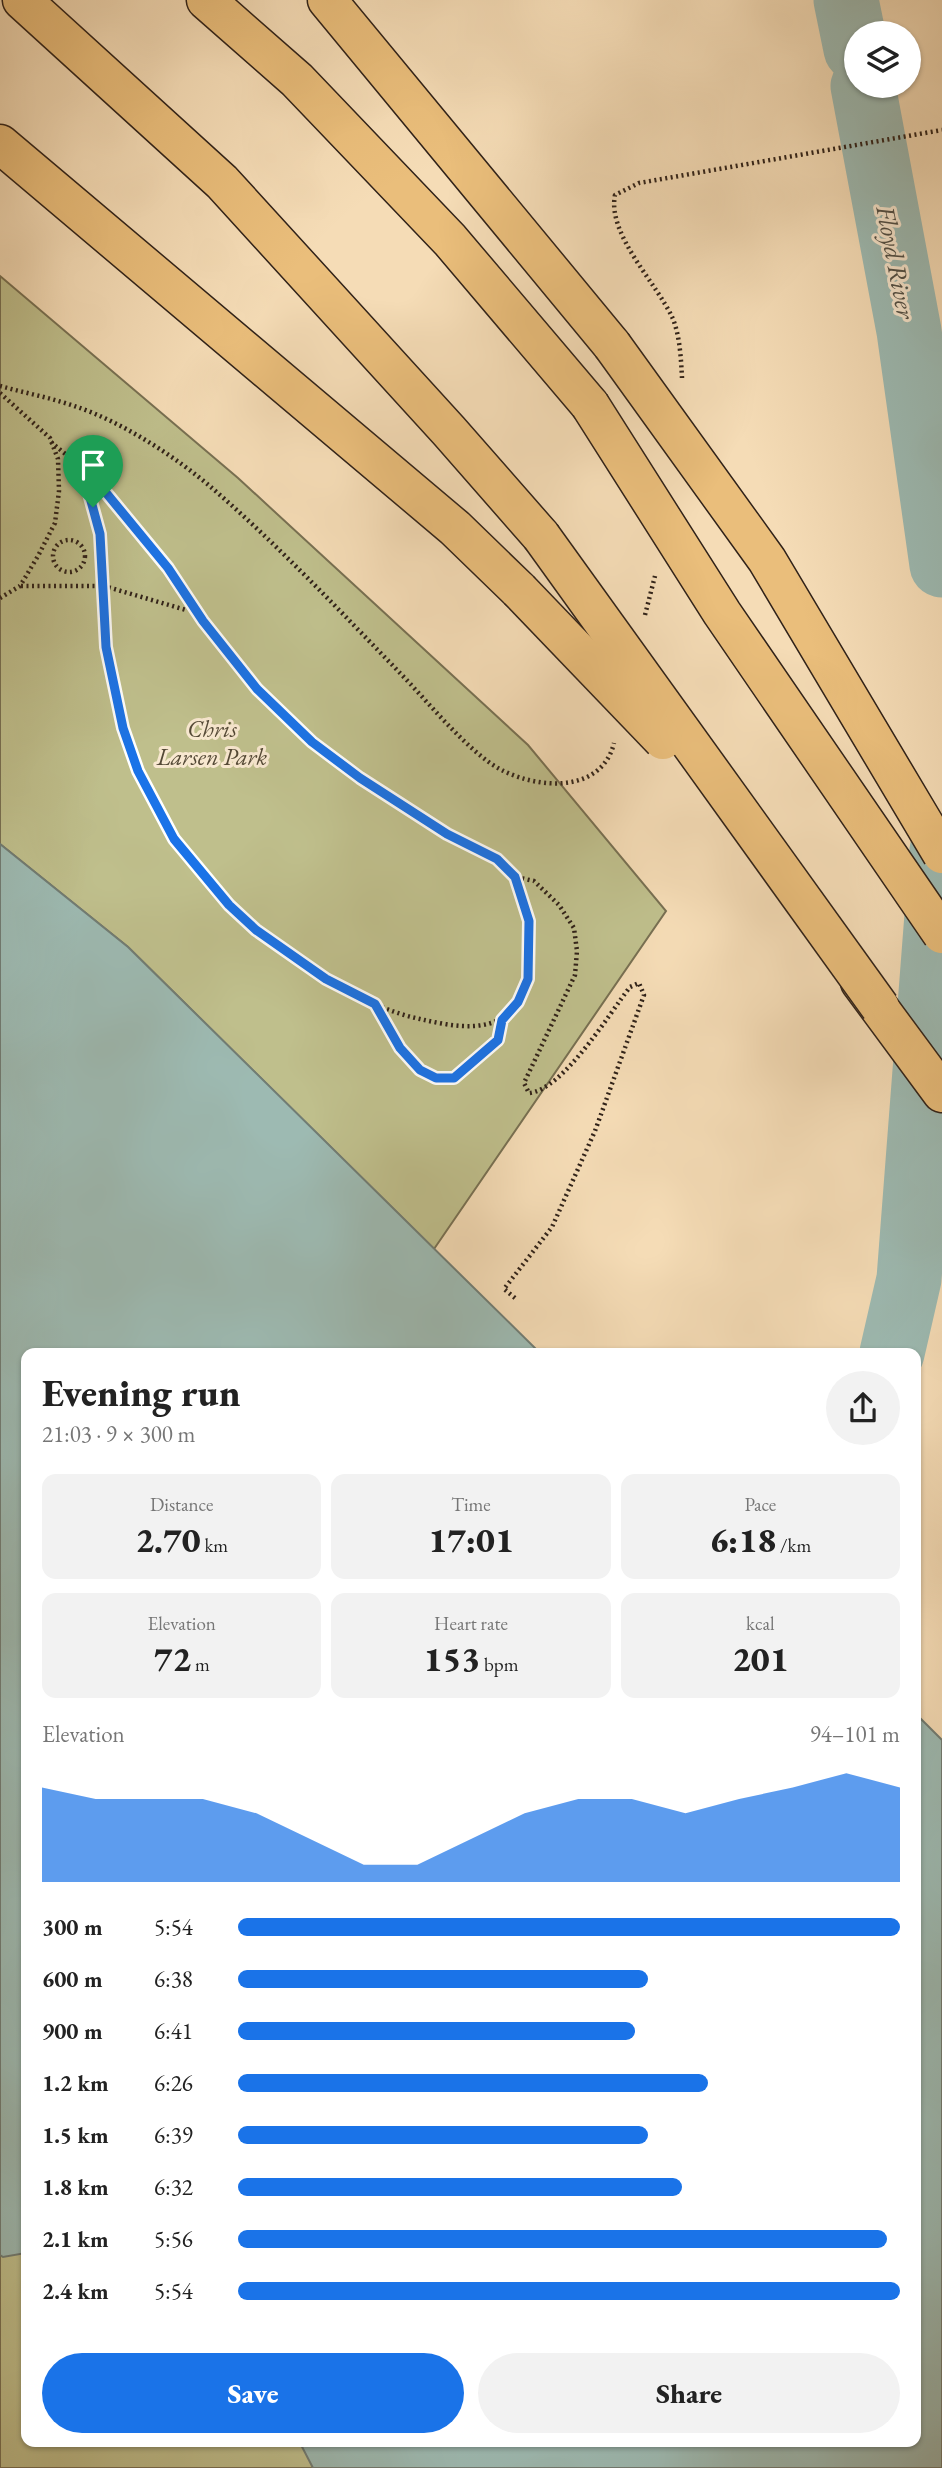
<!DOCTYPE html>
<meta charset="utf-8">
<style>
body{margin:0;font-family:"EB Garamond",serif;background:#f2f2f2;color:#222;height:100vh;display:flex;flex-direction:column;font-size:26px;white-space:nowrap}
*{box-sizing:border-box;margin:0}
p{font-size:23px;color:#767676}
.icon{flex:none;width:38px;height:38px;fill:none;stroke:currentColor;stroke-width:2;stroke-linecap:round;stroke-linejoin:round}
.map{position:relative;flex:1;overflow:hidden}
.drawer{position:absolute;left:21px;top:1348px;width:900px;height:1099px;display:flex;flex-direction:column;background:#fff;border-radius:14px;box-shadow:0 2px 5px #0004}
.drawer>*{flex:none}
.fabs{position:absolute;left:844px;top:21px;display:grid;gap:14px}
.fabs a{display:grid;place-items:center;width:77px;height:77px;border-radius:50%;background:#fff;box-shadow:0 2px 5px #0004;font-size:35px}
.pin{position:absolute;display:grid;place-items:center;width:60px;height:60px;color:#fff;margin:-72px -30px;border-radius:50% 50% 50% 0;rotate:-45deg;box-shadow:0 0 7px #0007}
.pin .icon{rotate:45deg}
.round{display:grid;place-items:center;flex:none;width:74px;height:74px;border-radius:37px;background:#f2f2f2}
.head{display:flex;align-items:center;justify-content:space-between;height:119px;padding:0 21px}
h1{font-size:38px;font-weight:800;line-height:52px}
.stats{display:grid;grid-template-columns:repeat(3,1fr);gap:10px;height:119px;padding:7px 21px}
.stats div{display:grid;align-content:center;border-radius:14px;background:#f2f2f2;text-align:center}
.stats b{font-size:35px;font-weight:800}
.stats small{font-size:19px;font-weight:400}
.stats p{font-size:19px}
.chart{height:196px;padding:14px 21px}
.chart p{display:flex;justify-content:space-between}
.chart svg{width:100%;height:126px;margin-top:7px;fill:#1a73e8;opacity:.7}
.primary-button{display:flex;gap:14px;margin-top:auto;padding:14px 21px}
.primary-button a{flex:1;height:80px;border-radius:42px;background:#1a73e8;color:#fff;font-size:28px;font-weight:800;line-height:80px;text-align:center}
.primary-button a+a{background:#f2f2f2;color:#222}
ul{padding:0 21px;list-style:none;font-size:23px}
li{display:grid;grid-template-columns:112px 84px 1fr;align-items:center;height:52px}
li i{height:18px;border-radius:9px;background:#1a73e8}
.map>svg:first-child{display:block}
.green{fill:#bfbf8c;stroke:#787052;stroke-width:2}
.water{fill:#9dbab2;stroke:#717d75;stroke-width:2}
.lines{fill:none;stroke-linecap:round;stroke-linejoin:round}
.river{stroke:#9dbab2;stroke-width:65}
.highway-casing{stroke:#302219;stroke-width:41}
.path{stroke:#302219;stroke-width:4.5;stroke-dasharray:2 3.5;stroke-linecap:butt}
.highway{stroke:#eabe7b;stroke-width:38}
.highway-bridge-casing{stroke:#302219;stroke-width:41;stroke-linecap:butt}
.highway-bridge{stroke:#eabe7b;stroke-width:38}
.route-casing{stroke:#fff;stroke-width:14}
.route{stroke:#1a73e8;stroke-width:9}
.labels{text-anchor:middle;stroke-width:6;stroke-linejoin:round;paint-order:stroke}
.park-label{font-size:24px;font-style:italic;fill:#544936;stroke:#f8e8d0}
.water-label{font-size:26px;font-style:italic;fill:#515047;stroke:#f8e8d0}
</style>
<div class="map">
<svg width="942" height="2468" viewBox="0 0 942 2468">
<rect width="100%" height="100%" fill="#f5dcb6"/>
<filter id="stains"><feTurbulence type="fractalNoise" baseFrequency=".00286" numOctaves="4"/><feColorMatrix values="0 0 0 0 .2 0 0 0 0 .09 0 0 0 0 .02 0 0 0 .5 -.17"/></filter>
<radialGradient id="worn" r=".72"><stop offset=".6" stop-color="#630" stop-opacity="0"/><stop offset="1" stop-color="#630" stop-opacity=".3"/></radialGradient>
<g class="green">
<polygon points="0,276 238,478 528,745 666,911 434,1249 128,947 0,844"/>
<polygon points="0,1951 26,1973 26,2441 434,2441 457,2468 0,2468"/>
</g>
<g class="water">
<polygon points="0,844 128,947 540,1353 26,1353 26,2253 3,2257 0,2255"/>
<polygon points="915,1713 942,1740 942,2468 313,2468 299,2441 915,2441"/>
</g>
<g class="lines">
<g class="river">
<polyline points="846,0 856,49"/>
<polyline points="863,86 909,331 942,565"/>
<polyline points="892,1353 909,1279 942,850"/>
</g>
<defs>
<g id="highway">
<polyline points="22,0 222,182 449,431 541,536"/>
<polyline points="206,0 297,80 450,240 590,405"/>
<polyline points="327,0 612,345"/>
<polyline points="0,144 455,528 519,590"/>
<polyline points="860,982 942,1093"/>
</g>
</defs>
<use href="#highway" class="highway-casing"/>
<g class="path">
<path d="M682,378C681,359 680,337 673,319C657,283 607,235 615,195L639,183L942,130"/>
<path d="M0,386C25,393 52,398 77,407C122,422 176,457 212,488C278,545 340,611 400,673C428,702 455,736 486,760C521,788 600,800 614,743"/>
<polyline points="0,393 50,438 58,459 59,491 55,523 38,556 20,586 0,598"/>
<path d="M51,442C67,456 85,469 99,484C158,545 199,620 254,685C283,720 323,753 361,779C389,798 419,817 448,834C470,846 499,855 514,876C534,905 536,969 520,999C500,1036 455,1027 420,1019C382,1011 345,991 312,970C210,906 137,807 113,687C105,650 106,614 104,577C102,540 93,503 82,468"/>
<circle cx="69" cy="556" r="16"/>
<polyline points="21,586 104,586 186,610 193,605"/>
<polyline points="645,615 655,576"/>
<path d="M375,1004C394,1044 428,1107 476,1061C490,1047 498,1040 502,1020"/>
<path d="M515,1298L504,1289L552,1227L595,1131L644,995L639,983L630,987C609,1014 563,1090 529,1093L524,1083L575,975L577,951L574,928L559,905L534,881L516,877"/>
</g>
<use href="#highway" class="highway"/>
<defs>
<g id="highway-bridge">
<polyline points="612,345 767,560 942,854"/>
<polyline points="590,405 722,613 942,934"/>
<polyline points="541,536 880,1007"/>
<polyline points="519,590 663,740"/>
</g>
</defs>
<use href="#highway-bridge" class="highway-bridge-casing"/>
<use href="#highway-bridge" class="highway-bridge"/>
</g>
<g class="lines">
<defs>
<polygon id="route" points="82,468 98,483 168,568 203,621 257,689 312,742 360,778 447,834 497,859 515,877 529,921 528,979 518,1002 502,1020 498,1040 454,1078 436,1078 420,1070 400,1048 375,1004 326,979 256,930 229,905 174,839 138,771 123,728 106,647 100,534"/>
</defs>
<use href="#route" class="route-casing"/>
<use href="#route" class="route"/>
</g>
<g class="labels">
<g class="park-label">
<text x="212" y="737">Chris<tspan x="212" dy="28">Larsen Park</tspan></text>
</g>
<g class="water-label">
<text transform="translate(896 262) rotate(79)" y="9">Floyd River</text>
</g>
</g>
<rect width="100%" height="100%" filter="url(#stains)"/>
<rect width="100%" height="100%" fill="url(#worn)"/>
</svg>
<div class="fabs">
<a><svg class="icon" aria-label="layers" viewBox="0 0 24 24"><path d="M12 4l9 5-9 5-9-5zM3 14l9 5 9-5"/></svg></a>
</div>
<div class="pin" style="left:93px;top:507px;background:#1e9e55"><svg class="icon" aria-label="arrive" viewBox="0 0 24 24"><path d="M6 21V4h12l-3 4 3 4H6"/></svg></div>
<section class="drawer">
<div class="head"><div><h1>Evening run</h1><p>21:03 · 9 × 300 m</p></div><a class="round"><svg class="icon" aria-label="share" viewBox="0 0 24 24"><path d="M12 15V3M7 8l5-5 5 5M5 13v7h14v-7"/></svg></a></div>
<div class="stats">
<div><p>Distance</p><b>2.70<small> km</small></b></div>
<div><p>Time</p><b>17:01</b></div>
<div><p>Pace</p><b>6:18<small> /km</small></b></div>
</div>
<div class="stats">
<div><p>Elevation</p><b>72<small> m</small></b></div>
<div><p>Heart rate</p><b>153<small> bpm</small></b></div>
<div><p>kcal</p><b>201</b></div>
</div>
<div class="chart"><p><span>Elevation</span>94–101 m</p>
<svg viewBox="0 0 160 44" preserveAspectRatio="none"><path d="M0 44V11L10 15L20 15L30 15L40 20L50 29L60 38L70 38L80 29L90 20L100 15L110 15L120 20L130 15L140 11L150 6L160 11V44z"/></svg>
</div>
<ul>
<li><b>300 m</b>5:54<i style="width:100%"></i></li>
<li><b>600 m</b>6:38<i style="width:62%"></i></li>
<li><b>900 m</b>6:41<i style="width:60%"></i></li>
<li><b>1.2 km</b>6:26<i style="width:71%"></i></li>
<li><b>1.5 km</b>6:39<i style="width:62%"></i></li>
<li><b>1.8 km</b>6:32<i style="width:67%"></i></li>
<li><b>2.1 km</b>5:56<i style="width:98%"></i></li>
<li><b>2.4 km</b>5:54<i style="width:100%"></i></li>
</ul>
<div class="primary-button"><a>Save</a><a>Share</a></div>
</section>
</div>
